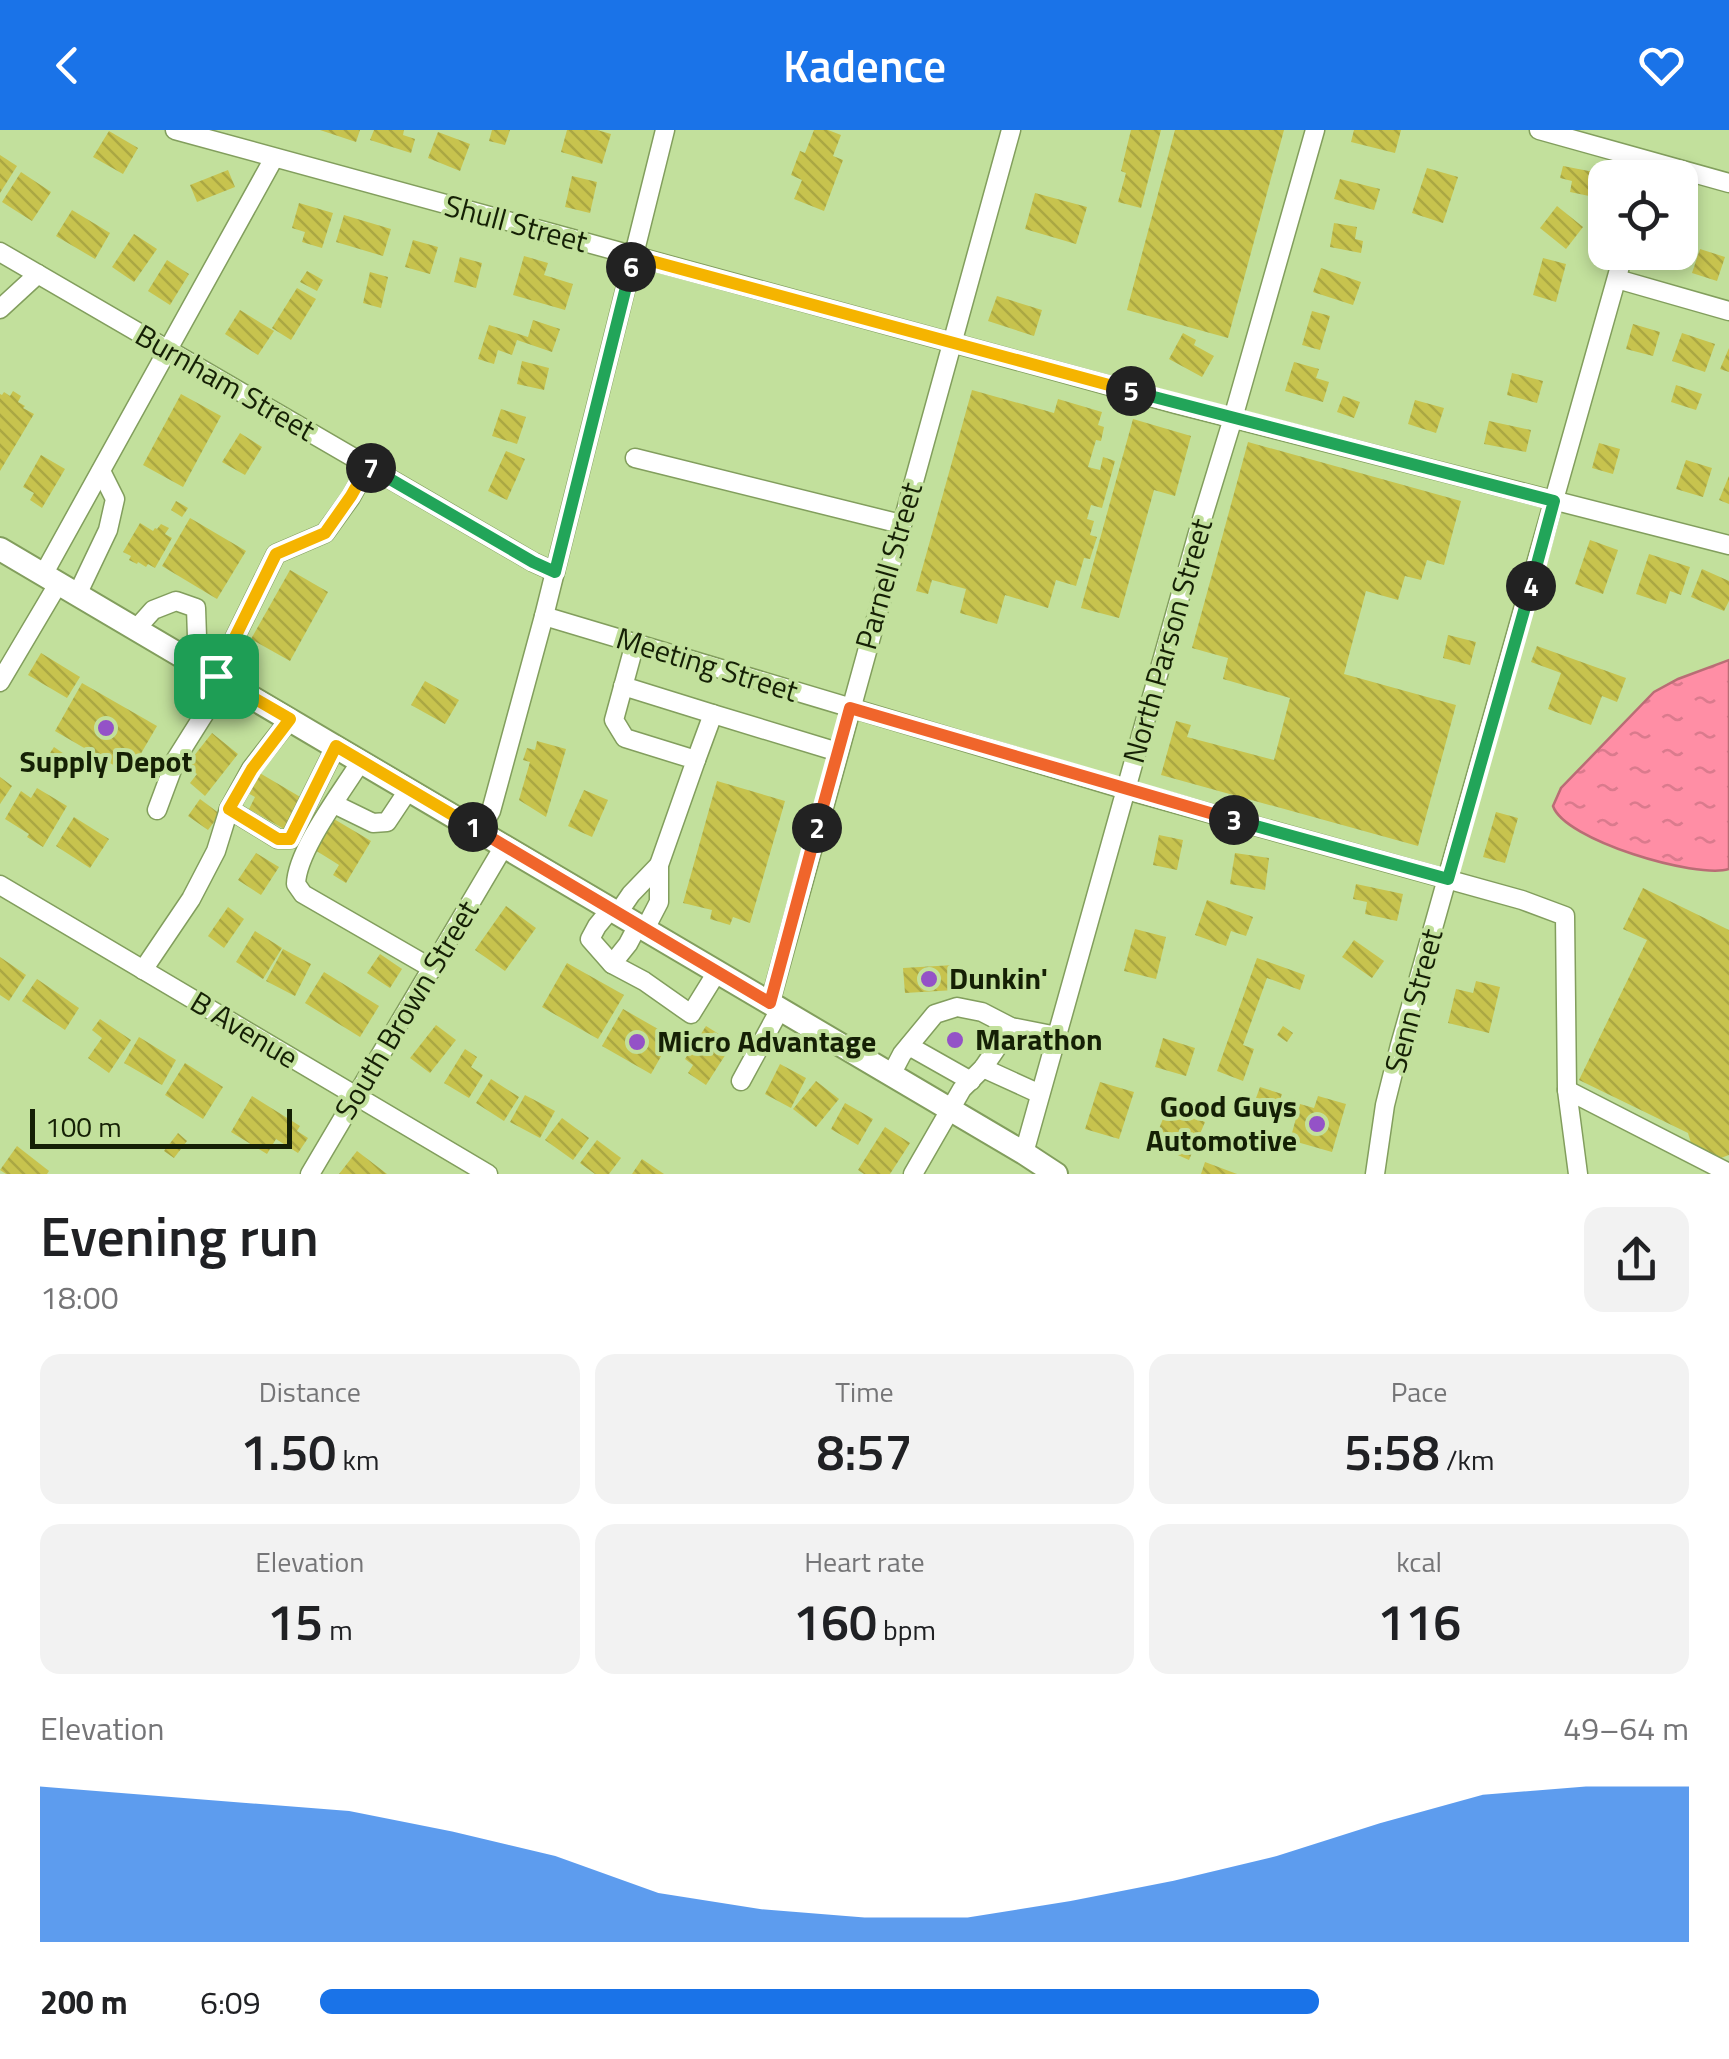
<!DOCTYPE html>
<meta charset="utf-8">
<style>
body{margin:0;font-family:"Titillium Web",sans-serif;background:#f2f2f2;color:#202124;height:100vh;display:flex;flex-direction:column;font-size:38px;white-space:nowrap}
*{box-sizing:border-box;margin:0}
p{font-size:32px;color:#757577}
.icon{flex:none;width:55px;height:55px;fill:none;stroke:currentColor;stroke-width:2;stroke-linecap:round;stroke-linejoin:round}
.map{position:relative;height:1044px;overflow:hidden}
.drawer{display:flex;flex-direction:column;background:#fff;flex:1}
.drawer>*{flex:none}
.controls{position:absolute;left:1588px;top:30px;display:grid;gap:20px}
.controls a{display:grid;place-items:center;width:110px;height:110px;border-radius:20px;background:#fff;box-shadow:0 5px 15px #0003;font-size:50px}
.scale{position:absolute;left:30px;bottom:25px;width:262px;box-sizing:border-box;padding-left:10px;border:5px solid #152005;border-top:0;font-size:28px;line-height:35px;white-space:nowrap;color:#152005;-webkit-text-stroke:8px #c2e09c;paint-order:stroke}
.pin{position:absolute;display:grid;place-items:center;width:85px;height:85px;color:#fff;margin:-42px;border-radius:20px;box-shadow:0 5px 15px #0006}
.km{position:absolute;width:50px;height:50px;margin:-25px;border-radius:50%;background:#222;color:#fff;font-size:28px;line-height:50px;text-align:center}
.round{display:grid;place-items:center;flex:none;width:105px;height:105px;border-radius:20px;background:#f2f2f2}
.head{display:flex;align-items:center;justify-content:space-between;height:170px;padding:0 40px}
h1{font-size:55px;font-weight:600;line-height:75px}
.figures{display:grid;grid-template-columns:repeat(3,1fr);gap:15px;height:170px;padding:10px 40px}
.figures div{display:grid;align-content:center;border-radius:20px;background:#f2f2f2;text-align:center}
.figures b{font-size:50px;font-weight:600}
.figures small{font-size:28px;font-weight:400}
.figures p{font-size:28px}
.chart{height:280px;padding:20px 40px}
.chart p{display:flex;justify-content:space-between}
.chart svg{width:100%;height:180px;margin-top:10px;fill:#1a73e8;opacity:.7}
ul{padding:0 40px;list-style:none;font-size:32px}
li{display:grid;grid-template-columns:160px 120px 1fr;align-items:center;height:75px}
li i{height:25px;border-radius:12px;background:#1a73e8}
header{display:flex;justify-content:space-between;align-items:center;height:130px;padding:0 40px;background:#1a73e8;color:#fff;font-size:45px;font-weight:600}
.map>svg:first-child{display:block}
.water{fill:url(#water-ripples);stroke:#b96d75;stroke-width:2.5}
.building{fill:url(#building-back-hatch)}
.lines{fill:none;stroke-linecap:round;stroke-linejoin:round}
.minor-casing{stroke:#829e5d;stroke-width:21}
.major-casing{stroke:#829e5d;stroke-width:26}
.minor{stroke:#fff;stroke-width:18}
.major{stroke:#fff;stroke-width:22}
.split-1-casing{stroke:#fff;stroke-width:20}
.split-2-casing{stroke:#fff;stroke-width:20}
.split-3-casing{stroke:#fff;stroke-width:20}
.split-4-casing{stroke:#fff;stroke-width:20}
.split-5-casing{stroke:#fff;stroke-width:20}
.split-6-casing{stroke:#fff;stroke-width:20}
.split-7-casing{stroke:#fff;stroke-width:20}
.split-8-casing{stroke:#fff;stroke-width:20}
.split-1{stroke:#f5b400;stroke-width:12}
.split-2{stroke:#f0652b;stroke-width:12}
.split-3{stroke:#f0652b;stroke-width:12}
.split-4{stroke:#22a559;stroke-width:12}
.split-5{stroke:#22a559;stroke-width:12}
.split-6{stroke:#f5b400;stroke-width:12}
.split-7{stroke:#22a559;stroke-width:12}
.split-8{stroke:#f5b400;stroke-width:12}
.poi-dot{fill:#9452c7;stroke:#c2e09c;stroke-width:4}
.labels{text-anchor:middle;stroke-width:8;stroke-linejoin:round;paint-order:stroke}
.street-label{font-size:30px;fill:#152005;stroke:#c2e09c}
.poi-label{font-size:30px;font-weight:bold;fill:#152005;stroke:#c2e09c;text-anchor:start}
</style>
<header><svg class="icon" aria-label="back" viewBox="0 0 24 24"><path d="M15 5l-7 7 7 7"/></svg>Kadence<svg class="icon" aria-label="heart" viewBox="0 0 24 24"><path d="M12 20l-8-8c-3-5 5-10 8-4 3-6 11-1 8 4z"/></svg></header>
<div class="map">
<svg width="1729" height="1044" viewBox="0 0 1729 1044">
<defs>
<pattern id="water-ripples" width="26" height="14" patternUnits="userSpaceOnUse" patternTransform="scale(2.5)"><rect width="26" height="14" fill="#ff8ea5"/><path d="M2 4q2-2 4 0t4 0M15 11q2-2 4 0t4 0" fill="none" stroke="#da7a8d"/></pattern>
<pattern id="building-back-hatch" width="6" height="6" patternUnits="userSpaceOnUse" patternTransform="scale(2.5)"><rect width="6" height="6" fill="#c7c34e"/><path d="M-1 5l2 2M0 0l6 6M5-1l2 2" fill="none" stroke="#aaa743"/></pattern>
</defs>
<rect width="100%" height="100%" fill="#c2e09c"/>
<path class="water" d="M1729,530V739C1696,749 1564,710 1553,676L1561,658L1654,562L1678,549Z"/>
<g class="building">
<polygon points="320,0 360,0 356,12"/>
<polygon points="374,0 404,0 403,5 415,9 411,23 370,10"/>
<polygon points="492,0 510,0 505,15 489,11"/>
<polygon points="567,0 597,0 611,4 602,34 561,22"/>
<polygon points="814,0 828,0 841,5 833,26 843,30 824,81 794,69 802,50 791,45 800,21 805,23"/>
<polygon points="1131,0 1161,0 1141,78 1118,72 1126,43 1121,41"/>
<polygon points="1175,0 1284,0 1228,208 1127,180"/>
<polygon points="1354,0 1401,0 1395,23 1351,12"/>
<polygon points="109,1 138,18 123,44 93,27"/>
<polygon points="438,2 470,14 460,41 428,28"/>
<polygon points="0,25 17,36 0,63"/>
<polygon points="1563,36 1599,43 1594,67 1570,62 1572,51 1560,48"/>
<polygon points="1427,38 1458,47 1443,93 1412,83"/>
<polygon points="228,40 235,57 197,72 190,55"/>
<polygon points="21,42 51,62 32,91 2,72"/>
<polygon points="572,46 597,52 590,83 565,77"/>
<polygon points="1340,49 1380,59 1374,80 1334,69"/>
<polygon points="1035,63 1087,77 1076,114 1025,99"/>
<polygon points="299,73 333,83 322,118 302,112 305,102 292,98"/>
<polygon points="1557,76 1583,97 1566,119 1540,98"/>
<polygon points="72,80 110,103 95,129 56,106"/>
<polygon points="344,85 391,99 383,126 336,112"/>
<polygon points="1334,93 1357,97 1355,109 1363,111 1361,123 1330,117"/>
<polygon points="134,104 157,119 134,152 112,137"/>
<polygon points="413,110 438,117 430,144 405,137"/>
<polygon points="1680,112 1686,114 1680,136 1655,129 1657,122 1680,122"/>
<polygon points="1700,119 1725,127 1717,151 1692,143"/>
<polygon points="524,126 548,133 544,145 573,154 565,180 513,165"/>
<polygon points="460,127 482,133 476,158 454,152"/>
<polygon points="1543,128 1566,134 1556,172 1533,165"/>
<polygon points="167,130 189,144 170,175 148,161"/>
<polygon points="1321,138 1361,152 1353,175 1313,162"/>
<polygon points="307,141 323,150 317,161 300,152"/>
<polygon points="370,142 388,147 381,178 363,173"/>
<polygon points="297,158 316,169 291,210 272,198"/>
<polygon points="997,166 1042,180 1034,206 988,191"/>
<polygon points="240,180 274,201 258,225 225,204"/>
<polygon points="1312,181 1330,186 1320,220 1302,215"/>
<polygon points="533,190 560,199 552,222 517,210 512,225 498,220 494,234 478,229 489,195 528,207"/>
<polygon points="1633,194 1660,202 1653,226 1626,219"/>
<polygon points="1183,203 1196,210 1194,215 1214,226 1202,247 1169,229"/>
<polygon points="1682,203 1715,214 1705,242 1672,231"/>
<polygon points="1729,218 1729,242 1720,239"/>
<polygon points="522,231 549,238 544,260 517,254"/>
<polygon points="1294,232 1319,239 1316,248 1329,252 1323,272 1285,261"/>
<polygon points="1512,243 1543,251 1537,273 1507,265"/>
<polygon points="1676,255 1702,264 1696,280 1671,272"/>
<polygon points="972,260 1054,283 1058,269 1102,282 1098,295 1104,297 1101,311 1096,310 1088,337 1100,340 1103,327 1115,331 1102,378 1091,375 1087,389 1094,391 1090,405 1097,407 1090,429 1084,428 1076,456 1056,450 1048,478 1005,465 997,494 960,483 966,459 932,450 928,464 916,461"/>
<polygon points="13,261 21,266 18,272 25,276 23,278 34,284 0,341 0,264 2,265 4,262 10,266"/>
<polygon points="181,264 221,286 183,357 143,335"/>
<polygon points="1343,266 1360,272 1354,288 1337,282"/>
<polygon points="1415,270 1444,278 1436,303 1408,294"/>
<polygon points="501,279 526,287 517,314 492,306"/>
<polygon points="1133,289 1191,306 1175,366 1154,360 1119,488 1081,478"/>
<polygon points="1489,291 1531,300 1526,322 1484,314"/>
<polygon points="240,303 262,317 245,345 222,332"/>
<polygon points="1248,312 1461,371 1444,435 1427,430 1421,450 1405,446 1398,470 1366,461 1344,544 1456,575 1418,716 1161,645 1176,591 1191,595 1187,607 1274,630 1290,568 1223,549 1228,528 1192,518"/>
<polygon points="1599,313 1620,319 1613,344 1592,338"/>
<polygon points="506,321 525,329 507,370 488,361"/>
<polygon points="41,325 65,339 42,378 30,370 34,363 23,357"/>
<polygon points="1686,330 1712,338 1703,367 1676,359"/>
<polygon points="1729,346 1729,374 1719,370"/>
<polygon points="176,371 188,378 182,387 171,380"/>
<polygon points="190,388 246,421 217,469 162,436"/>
<polygon points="140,393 153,401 155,398 157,399 161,394 169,398 165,404 172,408 155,438 148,434 146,437 138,432 137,434 129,430 131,426 123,422"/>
<polygon points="1590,410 1618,420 1603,464 1575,454"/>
<polygon points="1649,424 1690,437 1681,465 1670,461 1666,474 1636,464"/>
<polygon points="1702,439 1729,451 1729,471 1724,481 1691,467"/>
<polygon points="290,440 328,462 290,531 251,509"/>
<polygon points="1448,505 1476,512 1470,535 1443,528"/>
<polygon points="1537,516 1626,548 1617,572 1602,566 1591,595 1548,579 1561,543 1531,532"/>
<polygon points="41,523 80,547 67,568 28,545"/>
<polygon points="425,551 459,570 445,594 411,575"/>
<polygon points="82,553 157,596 129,644 55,601"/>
<polygon points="212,603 238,624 205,666 190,653 197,644 186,636"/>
<polygon points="537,611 566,619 546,687 519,670 530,632 523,630 527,618 535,620"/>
<polygon points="54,617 70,628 59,646 42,635"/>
<polygon points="258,642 302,668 284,699 249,679 255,667 246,662"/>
<polygon points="0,647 12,656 0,674"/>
<polygon points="717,651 785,671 750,793 733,787 730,795 710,789 712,780 683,773"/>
<polygon points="37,658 67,676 43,717 27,707 29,704 5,689 21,661 31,668"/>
<polygon points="584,660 608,670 592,707 568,696"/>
<polygon points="200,669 220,684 208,700 188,686"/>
<polygon points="1496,682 1518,688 1505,733 1483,727"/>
<polygon points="74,687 109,709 90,738 56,716"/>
<polygon points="334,689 371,711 346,753 333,745 339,735 315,720"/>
<polygon points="1159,705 1183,710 1177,740 1153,735"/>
<polygon points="256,723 279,737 261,765 238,750"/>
<polygon points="1235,723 1269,728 1265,760 1230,754"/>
<polygon points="1356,754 1403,764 1397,791 1365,784 1367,772 1353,769"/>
<polygon points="1643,758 1729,800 1729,1025 1721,1028 1691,1013 1688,1003 1579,950 1647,810 1623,799"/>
<polygon points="1207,770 1253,787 1246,806 1231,801 1226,816 1195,805"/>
<polygon points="506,776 536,798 505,841 475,820"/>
<polygon points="228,777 244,789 224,818 208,806"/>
<polygon points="1135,799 1166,807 1156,849 1124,841"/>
<polygon points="255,801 282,818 263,849 236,832"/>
<polygon points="1354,810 1384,831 1372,848 1342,827"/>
<polygon points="283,819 311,834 295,866 266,851"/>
<polygon points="380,824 402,839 390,858 367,843"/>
<polygon points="0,827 26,845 9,871 0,865"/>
<polygon points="1257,828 1305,845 1300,860 1267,848 1243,915 1254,919 1243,951 1217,941"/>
<polygon points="567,833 624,865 598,909 542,877"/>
<polygon points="954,835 955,860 905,863 903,838"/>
<polygon points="324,842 379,876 360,907 305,873"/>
<polygon points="37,849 79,878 65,900 22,871"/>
<polygon points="1476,851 1500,857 1489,903 1448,893 1456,859 1473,863"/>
<polygon points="623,879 672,907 651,944 602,916"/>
<polygon points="100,889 131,910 109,943 88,928 102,908 92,900"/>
<polygon points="436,895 456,910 430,943 410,928"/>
<polygon points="706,896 733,913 706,955 688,943 693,935 685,929"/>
<polygon points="1283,896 1293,903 1287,912 1277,905"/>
<polygon points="139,907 176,930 162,955 124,933"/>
<polygon points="1163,908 1195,918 1186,946 1155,937"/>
<polygon points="465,919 477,927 471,937 483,945 469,968 444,953"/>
<polygon points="185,933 223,957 203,989 165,965"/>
<polygon points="780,934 806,948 791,978 765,964"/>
<polygon points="491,949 519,967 504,991 476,973"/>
<polygon points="816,951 839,969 816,997 793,979"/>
<polygon points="1100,952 1134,962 1119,1009 1085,999"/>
<polygon points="1260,957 1282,964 1273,990 1251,982"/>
<polygon points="525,965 555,981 540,1008 510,992"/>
<polygon points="252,966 300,996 297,1001 308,1008 298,1023 276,1009 267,1024 231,1002"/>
<polygon points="1318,966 1346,974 1332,1022 1290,1010 1300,974 1314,978"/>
<polygon points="845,973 873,989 858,1015 831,999"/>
<polygon points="1168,976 1205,992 1189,1030 1153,1014"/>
<polygon points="562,988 589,1008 573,1030 545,1010"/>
<polygon points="885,997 910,1013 890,1044 864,1044 858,1040"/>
<polygon points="178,1003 187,1011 174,1028 164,1021"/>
<polygon points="597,1010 621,1028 609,1044 595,1044 580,1033"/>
<polygon points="17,1016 49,1041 47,1044 6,1044 0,1040"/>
<polygon points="357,1021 387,1044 339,1044"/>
<polygon points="642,1029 664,1044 632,1044"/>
<polygon points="1205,1032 1237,1044 1201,1044"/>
</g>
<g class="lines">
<defs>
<g id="minor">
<polyline points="175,0 1176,274 1729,415"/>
<polyline points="1539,0 1729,53"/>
<polyline points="0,122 533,432 555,442"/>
<polyline points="1617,149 1729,181"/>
<polyline points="0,179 38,144"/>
<polyline points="635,328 901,394"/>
<polyline points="43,445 274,28"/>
<polyline points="77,465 108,400 115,369 101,341"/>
<polyline points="544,486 1126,660 1522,770 1565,786 1567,960 1578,1044"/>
<polyline points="136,499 153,480 176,471 196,478 197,507 191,531"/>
<polyline points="635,513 614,590 625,608 696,630 659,735 659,772 645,799"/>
<polyline points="216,546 276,424 325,403 351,367 368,336"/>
<polyline points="0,552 58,454"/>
<polyline points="623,556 713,584"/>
<polyline points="696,630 713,584 838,622"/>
<path d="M361,631C342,662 297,720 296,754L303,764L433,839"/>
<polyline points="334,674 373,693 387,692 409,659"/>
<polyline points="229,679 278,709 290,709 336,616"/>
<polyline points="157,680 176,629 225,551"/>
<polyline points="480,701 491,681 544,486 665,0"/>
<polyline points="0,755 488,1044"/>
<polyline points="611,779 597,796 590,809 612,834"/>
<polyline points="618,783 631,764 659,735"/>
<polyline points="638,795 628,814 612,834 644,851 691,884 717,842"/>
<polyline points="143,840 191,769 216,721 229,679 251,639 290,589"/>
<polyline points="770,873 1011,0"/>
<polyline points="909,916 971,951"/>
<polyline points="983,938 1040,964"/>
<polyline points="891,945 902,924 935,884 957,877 982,882 1011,897 1057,906"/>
<polyline points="741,951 780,879"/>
<polyline points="1567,960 1729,1043"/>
<polyline points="1024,1023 1199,399 1233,288 1315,0"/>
<polyline points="310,1044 504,716"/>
<polyline points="913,1044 962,959 983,938 1011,897"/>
<polyline points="1375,1044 1385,975 1400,915 1624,122"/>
</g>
<polyline id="major" points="0,419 1024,1023 1056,1044"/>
</defs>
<use href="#minor" class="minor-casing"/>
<use href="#major" class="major-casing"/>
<use href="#minor" class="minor"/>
<use href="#major" class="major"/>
</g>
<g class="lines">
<defs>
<polyline id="split-1" points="216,546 290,589 252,639 229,679 278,709 290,709 336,616 473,697"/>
<polyline id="split-2" points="473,697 770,873 817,698"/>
<polyline id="split-3" points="817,698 850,578 1234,690"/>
<polyline id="split-4" points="1234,690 1448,749 1531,456"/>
<polyline id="split-5" points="1131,261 1554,371 1531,456"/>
<polyline id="split-6" points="631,137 633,126 1131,261"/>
<polyline id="split-7" points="371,338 533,432 555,442 631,137"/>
<polyline id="split-8" points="216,546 276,424 325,403 351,366 368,336 371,338"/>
</defs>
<use href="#split-1" class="split-1-casing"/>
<use href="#split-2" class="split-2-casing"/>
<use href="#split-3" class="split-3-casing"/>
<use href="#split-4" class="split-4-casing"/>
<use href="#split-5" class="split-5-casing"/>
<use href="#split-6" class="split-6-casing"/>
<use href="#split-7" class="split-7-casing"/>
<use href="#split-8" class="split-8-casing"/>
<use href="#split-1" class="split-1"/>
<use href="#split-2" class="split-2"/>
<use href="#split-3" class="split-3"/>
<use href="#split-4" class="split-4"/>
<use href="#split-5" class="split-5"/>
<use href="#split-6" class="split-6"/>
<use href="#split-7" class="split-7"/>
<use href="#split-8" class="split-8"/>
</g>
<g class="poi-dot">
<circle cx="106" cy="598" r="10"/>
<circle cx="929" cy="849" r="10"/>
<circle cx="955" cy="910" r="10"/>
<circle cx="637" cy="912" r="10"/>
<circle cx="1317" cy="994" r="10"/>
</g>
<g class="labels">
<g class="street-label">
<text transform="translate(516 94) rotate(15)" y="10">Shull Street</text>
<text transform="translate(225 253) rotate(30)" y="10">Burnham Street</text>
<text transform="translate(889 436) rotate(-74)" y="10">Parnell Street</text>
<text transform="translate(1168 511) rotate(-74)" y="10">North Parson Street</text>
<text transform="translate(707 535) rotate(17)" y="10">Meeting Street</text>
<text transform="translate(1414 871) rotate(-75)" y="10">Senn Street</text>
<text transform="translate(407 880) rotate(-59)" y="10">South Brown Street</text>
<text transform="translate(244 900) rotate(31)" y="10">B Avenue</text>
</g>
<g class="poi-label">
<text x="106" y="642" text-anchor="middle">Supply Depot</text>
<text x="949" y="859">Dunkin'</text>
<text x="975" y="920">Marathon</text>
<text x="657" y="922">Micro Advantage</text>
<text x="1297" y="987" text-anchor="end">Good Guys<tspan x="1297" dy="34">Automotive</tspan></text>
</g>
</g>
</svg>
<div class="controls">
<a><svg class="icon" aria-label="locate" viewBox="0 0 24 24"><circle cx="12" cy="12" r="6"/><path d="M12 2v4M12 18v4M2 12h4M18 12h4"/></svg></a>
</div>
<div class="scale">100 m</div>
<div class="pin" style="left:216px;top:546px;background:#1e9e55"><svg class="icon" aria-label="arrive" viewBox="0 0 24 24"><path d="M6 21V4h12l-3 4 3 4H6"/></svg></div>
<b class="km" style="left:473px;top:697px">1</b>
<b class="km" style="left:817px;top:698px">2</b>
<b class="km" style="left:1234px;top:690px">3</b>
<b class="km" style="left:1531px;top:456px">4</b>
<b class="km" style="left:1131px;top:261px">5</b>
<b class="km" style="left:631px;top:137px">6</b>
<b class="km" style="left:371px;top:338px">7</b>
</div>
<section class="drawer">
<div class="head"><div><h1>Evening run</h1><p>18:00</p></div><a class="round"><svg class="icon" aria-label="share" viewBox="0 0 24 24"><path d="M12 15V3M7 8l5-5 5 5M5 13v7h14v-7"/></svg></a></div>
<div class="figures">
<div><p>Distance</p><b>1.50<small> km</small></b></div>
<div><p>Time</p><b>8:57</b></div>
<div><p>Pace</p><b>5:58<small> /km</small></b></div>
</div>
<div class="figures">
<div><p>Elevation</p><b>15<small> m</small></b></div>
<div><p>Heart rate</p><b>160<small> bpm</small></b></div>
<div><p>kcal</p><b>116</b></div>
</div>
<div class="chart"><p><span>Elevation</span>49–64 m</p>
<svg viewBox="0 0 160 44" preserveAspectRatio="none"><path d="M0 44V6L10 8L20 10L30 12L40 17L50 23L60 32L70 36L80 38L90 38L100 34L110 29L120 23L130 15L140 8L150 6L160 6V44z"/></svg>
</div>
<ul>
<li><b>200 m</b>6:09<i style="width:73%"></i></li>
</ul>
</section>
